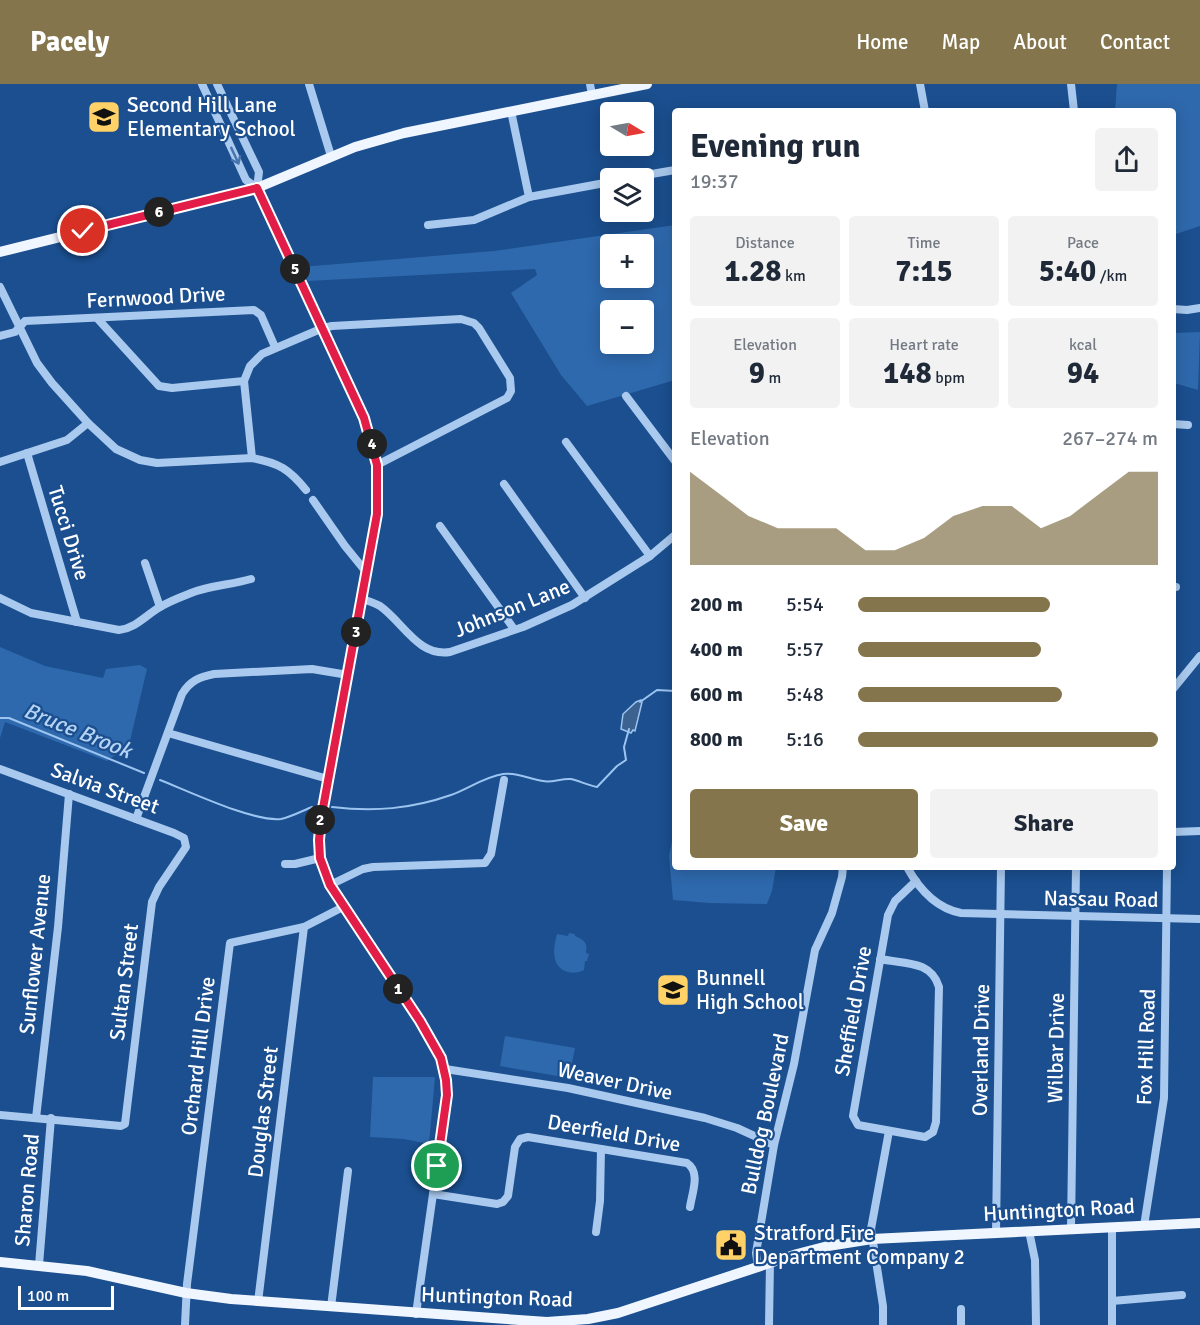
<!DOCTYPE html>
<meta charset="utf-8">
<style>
body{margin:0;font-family:Signika,sans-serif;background:#f2f2f3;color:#1f2937;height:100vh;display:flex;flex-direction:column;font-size:22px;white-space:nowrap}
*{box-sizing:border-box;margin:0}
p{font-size:20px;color:#747a83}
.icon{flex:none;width:33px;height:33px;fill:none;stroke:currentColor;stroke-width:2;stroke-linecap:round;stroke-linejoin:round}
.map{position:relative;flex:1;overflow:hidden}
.details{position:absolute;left:672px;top:24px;width:504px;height:762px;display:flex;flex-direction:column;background:#fff;border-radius:6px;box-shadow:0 3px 15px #0003}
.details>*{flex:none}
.needle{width:39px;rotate:100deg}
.controls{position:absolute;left:600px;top:18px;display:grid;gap:12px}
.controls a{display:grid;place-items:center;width:54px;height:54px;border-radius:6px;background:#fff;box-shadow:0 3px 15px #0003;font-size:30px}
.scale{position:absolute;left:18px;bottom:15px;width:96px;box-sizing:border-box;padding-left:6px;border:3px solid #fff;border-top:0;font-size:16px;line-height:21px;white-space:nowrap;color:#fff;-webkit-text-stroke:4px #1b4f8f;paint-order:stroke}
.pin{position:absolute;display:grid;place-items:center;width:51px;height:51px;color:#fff;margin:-26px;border:3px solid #fff;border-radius:50%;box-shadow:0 2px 6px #0007}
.km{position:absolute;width:30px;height:30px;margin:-15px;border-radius:50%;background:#222;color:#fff;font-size:16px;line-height:30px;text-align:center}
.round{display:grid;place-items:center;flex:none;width:63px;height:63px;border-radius:6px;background:#f2f2f3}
.summary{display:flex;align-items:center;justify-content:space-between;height:102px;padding:0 18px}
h1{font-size:33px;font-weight:800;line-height:45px}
.figures{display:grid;grid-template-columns:repeat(3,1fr);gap:9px;height:102px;padding:6px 18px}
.figures div{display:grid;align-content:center;border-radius:6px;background:#f2f2f3;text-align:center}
.figures b{font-size:30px;font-weight:800}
.figures small{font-size:16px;font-weight:400}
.figures p{font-size:16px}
.chart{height:168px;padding:12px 18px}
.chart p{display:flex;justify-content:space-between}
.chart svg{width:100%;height:108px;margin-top:6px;fill:#84754c;opacity:.7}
.primary-button{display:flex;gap:12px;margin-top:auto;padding:12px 18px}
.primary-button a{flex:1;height:69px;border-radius:6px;background:#84754c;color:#fff;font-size:24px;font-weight:800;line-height:69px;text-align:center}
.primary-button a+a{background:#f2f2f3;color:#1f2937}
ul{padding:0 18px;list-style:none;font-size:20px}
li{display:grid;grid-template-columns:96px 72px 1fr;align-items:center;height:45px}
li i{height:15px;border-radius:8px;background:#84754c}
header{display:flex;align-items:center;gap:36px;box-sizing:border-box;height:84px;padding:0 30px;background:#84754c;color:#fff}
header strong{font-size:28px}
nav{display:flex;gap:33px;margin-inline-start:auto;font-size:21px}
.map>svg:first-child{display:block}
.green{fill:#2e69ad;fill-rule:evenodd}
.water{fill:#3c6290;stroke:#9cc4f0;stroke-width:1.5}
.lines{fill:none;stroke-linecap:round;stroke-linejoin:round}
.stream{stroke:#9cc4f0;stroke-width:2}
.minor{stroke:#a9c9ee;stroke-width:8}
.major{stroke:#f0f6ff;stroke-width:10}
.oneway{stroke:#4674ac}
.route-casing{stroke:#fff;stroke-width:12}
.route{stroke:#e11d48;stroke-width:8}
.labels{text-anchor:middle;stroke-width:4.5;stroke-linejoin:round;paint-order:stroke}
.poi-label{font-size:21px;fill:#fff;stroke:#1b4f8f;text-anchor:start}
.street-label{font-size:21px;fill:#fff;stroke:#1b4f8f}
.water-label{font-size:22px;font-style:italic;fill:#b5d3f5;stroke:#1b4f8f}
</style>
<header>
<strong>Pacely</strong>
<nav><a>Home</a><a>Map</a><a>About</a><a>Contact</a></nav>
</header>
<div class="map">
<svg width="1200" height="1241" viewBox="0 0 1200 1241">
<rect width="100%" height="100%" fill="#1b4f8f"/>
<g class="green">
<polygon points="1117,0 1200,0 1200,142 1173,151 1173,27 1115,27"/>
<path d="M675,141V296L587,322L561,291L511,209L537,191L535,185L308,197L301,183L494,167ZM610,160H644V194H610ZM610,226H644V260H610Z"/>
<polygon points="1200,248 1198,306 1174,299 1173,249"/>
<polygon points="0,563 45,582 103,594 106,585 140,581 147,585 129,661 107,677 5,638 0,654"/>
<polygon points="675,742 675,783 776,783 772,807 767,820 709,819 673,816 669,772"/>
<path d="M569,849L575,850V852C584,856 588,858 586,869L589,870L587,877H585L584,886C573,892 558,888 555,875C553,867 555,858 557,850L568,852Z"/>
<polygon points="505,952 575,964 569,994 500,982"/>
<polygon points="373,993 435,993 429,1060 404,1055 370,1053"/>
</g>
<polygon class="water" points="641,616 642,618 635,647 633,646 631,649 621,645 623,630 636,618"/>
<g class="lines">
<g class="stream">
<polyline points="640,618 657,606 675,607"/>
<polyline points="0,634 9,634 144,689"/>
<path d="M160,696C188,707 253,738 281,735C291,733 302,727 312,723"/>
<path d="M332,723C374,728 411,725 451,711C468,705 484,693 503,690C517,688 529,695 543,697C552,699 562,694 571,695C579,697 588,701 597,703L617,682L626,676L624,663L629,645"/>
</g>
<g class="minor">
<path d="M202,0L246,96L257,104L261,111C282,156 302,200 323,244C353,310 386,363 376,439L321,735L319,756L320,774L326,793L437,965L445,985L447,1011L416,1230"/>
<polyline points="217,0 259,88 257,104"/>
<polyline points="309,0 331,72"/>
<polyline points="590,0 592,11"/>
<polyline points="920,0 925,27"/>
<polyline points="1071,0 1074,27"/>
<polyline points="511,27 529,113"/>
<polyline points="628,94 675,86"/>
<polyline points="428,141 474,136 529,113 610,98"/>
<path d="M0,203L37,279L52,299L88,339L116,365L140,376L157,379L252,374C279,379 289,385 306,406"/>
<polyline points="1173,225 1187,226 1200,224"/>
<polyline points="97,234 159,302 172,304 244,297"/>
<polyline points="0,252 15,248 25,237 254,226 261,231 275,263"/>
<polyline points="626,312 675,377"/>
<polyline points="1173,340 1188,341"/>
<polyline points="566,358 650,472"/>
<polyline points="27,369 77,538"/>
<polyline points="252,374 244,297 250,282 262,270 323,244 332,242 461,235 474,239 479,244 510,294 511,307 507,314 377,381"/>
<polyline points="0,378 67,356 88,339"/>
<polyline points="504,400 585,514"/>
<polyline points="313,416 345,462 367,489"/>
<polyline points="440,442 514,545"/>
<polyline points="145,479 160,523"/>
<polyline points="1173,503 1176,503"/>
<path d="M0,514L31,529L119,546C136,544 146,531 160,523C170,517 181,513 191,509C211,501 231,501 251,495"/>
<path d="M362,515C368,517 375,519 380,522C403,538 418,573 450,568L523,543L572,521L650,472L675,451"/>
<polyline points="1173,605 1200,572"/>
<polyline points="168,649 328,695"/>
<polyline points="0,685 174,749 184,754 186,763 159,803 152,818 125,1040 121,1042 0,1031"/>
<path d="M136,735L182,610C190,597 199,593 214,590L312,585L348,591"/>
<polyline points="1173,748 1200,747"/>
<polyline points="285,780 295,780 320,774"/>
<path d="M907,783C919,805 935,824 961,829L1200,835"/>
<polyline points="330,801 363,785 373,783 485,779 491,770 504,696"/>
<path d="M880,875C904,880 931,876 939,903L936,1038L933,1048L925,1053L858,1041L853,1032L888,831L895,817L916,797"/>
<polyline points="445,985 568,1004 705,1034 737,1044 774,1061"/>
<polyline points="36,1034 58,843 69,710"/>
<path d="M433,1110L497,1120L503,1118L508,1112L515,1063L520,1055L528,1053L687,1079C701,1088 692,1109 690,1123"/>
<polyline points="1144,1142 1164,1014 1167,783"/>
<polyline points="1112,1143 1112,1241"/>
<polyline points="1071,1145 1076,783"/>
<polyline points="1029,1147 1035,1176 1036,1241"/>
<polyline points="596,1148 600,1117 601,1065"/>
<polyline points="996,1149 1001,783"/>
<polyline points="39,1181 51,1034"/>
<polyline points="758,1183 756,1169 774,1061 794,980 815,866 832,829 842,793 843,783"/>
<polyline points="1112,1217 1182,1211"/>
<polyline points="258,1218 304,843"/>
<polyline points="331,1223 348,1087"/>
<polyline points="185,1241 187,1200 230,859 304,843 343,823"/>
<polyline points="769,1241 770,1178"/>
<polyline points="883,1241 883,1222 871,1145 889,1047"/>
<polyline points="961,1241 961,1225"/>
</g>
<g class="major">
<polyline points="0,168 257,104 355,63 404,49 647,0"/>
<polyline points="0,1178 87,1187 186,1209 231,1215 547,1238 588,1235 618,1229 797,1170 828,1162 872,1155 1200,1139"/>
</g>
</g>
<defs><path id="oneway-shaft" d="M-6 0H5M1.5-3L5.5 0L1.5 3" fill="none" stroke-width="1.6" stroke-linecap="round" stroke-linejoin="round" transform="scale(1.5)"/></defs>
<use class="oneway" href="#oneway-shaft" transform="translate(235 72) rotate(65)"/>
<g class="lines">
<defs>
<polyline id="route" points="83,147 257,104 364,334 377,381 377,430 321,735 319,756 320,774 330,801 420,937 441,974 446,996 447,1011 437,1082"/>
</defs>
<use href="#route" class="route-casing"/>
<use href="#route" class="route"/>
</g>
<defs>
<symbol id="school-square" viewBox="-11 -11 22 22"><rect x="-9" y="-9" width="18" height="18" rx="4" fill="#ffd166" stroke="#1b4f8f"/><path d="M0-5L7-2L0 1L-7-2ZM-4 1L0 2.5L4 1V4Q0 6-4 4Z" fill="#111"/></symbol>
<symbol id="civic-square" viewBox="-11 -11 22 22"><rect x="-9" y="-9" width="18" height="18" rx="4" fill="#ffd166" stroke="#1b4f8f"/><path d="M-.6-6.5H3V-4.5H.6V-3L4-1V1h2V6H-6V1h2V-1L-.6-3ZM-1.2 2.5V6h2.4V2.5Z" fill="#111"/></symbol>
</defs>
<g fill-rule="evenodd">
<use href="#school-square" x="85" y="14" width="38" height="38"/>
<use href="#school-square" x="654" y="887" width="38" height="38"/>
<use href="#civic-square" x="712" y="1142" width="38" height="38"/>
</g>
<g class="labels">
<g class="poi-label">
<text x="127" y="28">Second Hill Lane<tspan x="127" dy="24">Elementary School</tspan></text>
<text x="696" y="901">Bunnell<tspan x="696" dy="24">High School</tspan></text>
<text x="754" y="1156">Stratford Fire<tspan x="754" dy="24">Department Company 2</tspan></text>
</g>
<g class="street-label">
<text transform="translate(156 213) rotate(-3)" y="7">Fernwood Drive</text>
<text transform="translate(69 449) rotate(73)" y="7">Tucci Drive</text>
<text transform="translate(512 524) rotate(-22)" y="7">Johnson Lane</text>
<text transform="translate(105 704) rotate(20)" y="7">Salvia Street</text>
<text transform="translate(1101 815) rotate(1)" y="7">Nassau Road</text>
<text transform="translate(35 870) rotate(-84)" y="7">Sunflower Avenue</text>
<text transform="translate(124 898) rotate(-83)" y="7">Sultan Street</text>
<text transform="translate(853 927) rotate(-80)" y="7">Sheffield Drive</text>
<text transform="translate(1146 963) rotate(-88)" y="7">Fox Hill Road</text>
<text transform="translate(1056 964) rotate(-89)" y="7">Wilbar Drive</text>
<text transform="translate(981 966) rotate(-89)" y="7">Overland Drive</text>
<text transform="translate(198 972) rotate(-83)" y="7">Orchard Hill Drive</text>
<text transform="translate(615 997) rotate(12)" y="7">Weaver Drive</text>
<text transform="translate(263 1028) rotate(-83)" y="7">Douglas Street</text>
<text transform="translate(765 1030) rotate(-78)" y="7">Bulldog Boulevard</text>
<text transform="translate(614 1049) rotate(10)" y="7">Deerfield Drive</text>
<text transform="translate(27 1106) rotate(-85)" y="7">Sharon Road</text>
<text transform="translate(1059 1126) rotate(-3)" y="7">Huntington Road</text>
<text transform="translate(497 1213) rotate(2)" y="7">Huntington Road</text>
</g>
<g class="water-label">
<text transform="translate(78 646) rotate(22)" y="8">Bruce Brook</text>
</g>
</g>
</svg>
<div class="controls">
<a><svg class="needle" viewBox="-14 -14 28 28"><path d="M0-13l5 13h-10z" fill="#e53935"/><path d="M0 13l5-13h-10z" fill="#747a83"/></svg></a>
<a><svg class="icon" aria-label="layers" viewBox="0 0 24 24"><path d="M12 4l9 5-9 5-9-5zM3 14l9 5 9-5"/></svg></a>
<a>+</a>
<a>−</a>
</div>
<div class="scale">100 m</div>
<div class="pin" style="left:437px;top:1082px;background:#1e9e55"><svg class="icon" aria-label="arrive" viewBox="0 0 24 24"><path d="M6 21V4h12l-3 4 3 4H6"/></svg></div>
<div class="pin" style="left:83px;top:147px;background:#d93025"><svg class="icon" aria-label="check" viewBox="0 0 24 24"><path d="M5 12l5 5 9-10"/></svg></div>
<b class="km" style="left:398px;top:905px">1</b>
<b class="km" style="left:320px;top:736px">2</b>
<b class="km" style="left:356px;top:548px">3</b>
<b class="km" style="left:372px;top:360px">4</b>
<b class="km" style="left:295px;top:185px">5</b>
<b class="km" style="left:159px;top:128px">6</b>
<section class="details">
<div class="summary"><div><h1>Evening run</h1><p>19:37</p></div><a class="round"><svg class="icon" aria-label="share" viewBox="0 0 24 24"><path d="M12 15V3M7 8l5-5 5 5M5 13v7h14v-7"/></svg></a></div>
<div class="figures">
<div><p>Distance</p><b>1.28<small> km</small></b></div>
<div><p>Time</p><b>7:15</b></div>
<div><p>Pace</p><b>5:40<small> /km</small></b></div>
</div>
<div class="figures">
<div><p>Elevation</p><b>9<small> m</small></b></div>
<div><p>Heart rate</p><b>148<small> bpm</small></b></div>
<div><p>kcal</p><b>94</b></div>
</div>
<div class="chart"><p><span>Elevation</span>267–274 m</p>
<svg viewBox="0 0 160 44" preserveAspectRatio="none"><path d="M0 44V6L10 15L20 24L30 29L40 29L50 29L60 38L70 38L80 33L90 24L100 20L110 20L120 29L130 24L140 15L150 6L160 6V44z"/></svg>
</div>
<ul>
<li><b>200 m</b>5:54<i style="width:64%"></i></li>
<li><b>400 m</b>5:57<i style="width:61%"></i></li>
<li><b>600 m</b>5:48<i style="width:68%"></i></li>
<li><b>800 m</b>5:16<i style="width:100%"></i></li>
</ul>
<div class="primary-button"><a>Save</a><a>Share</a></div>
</section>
</div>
